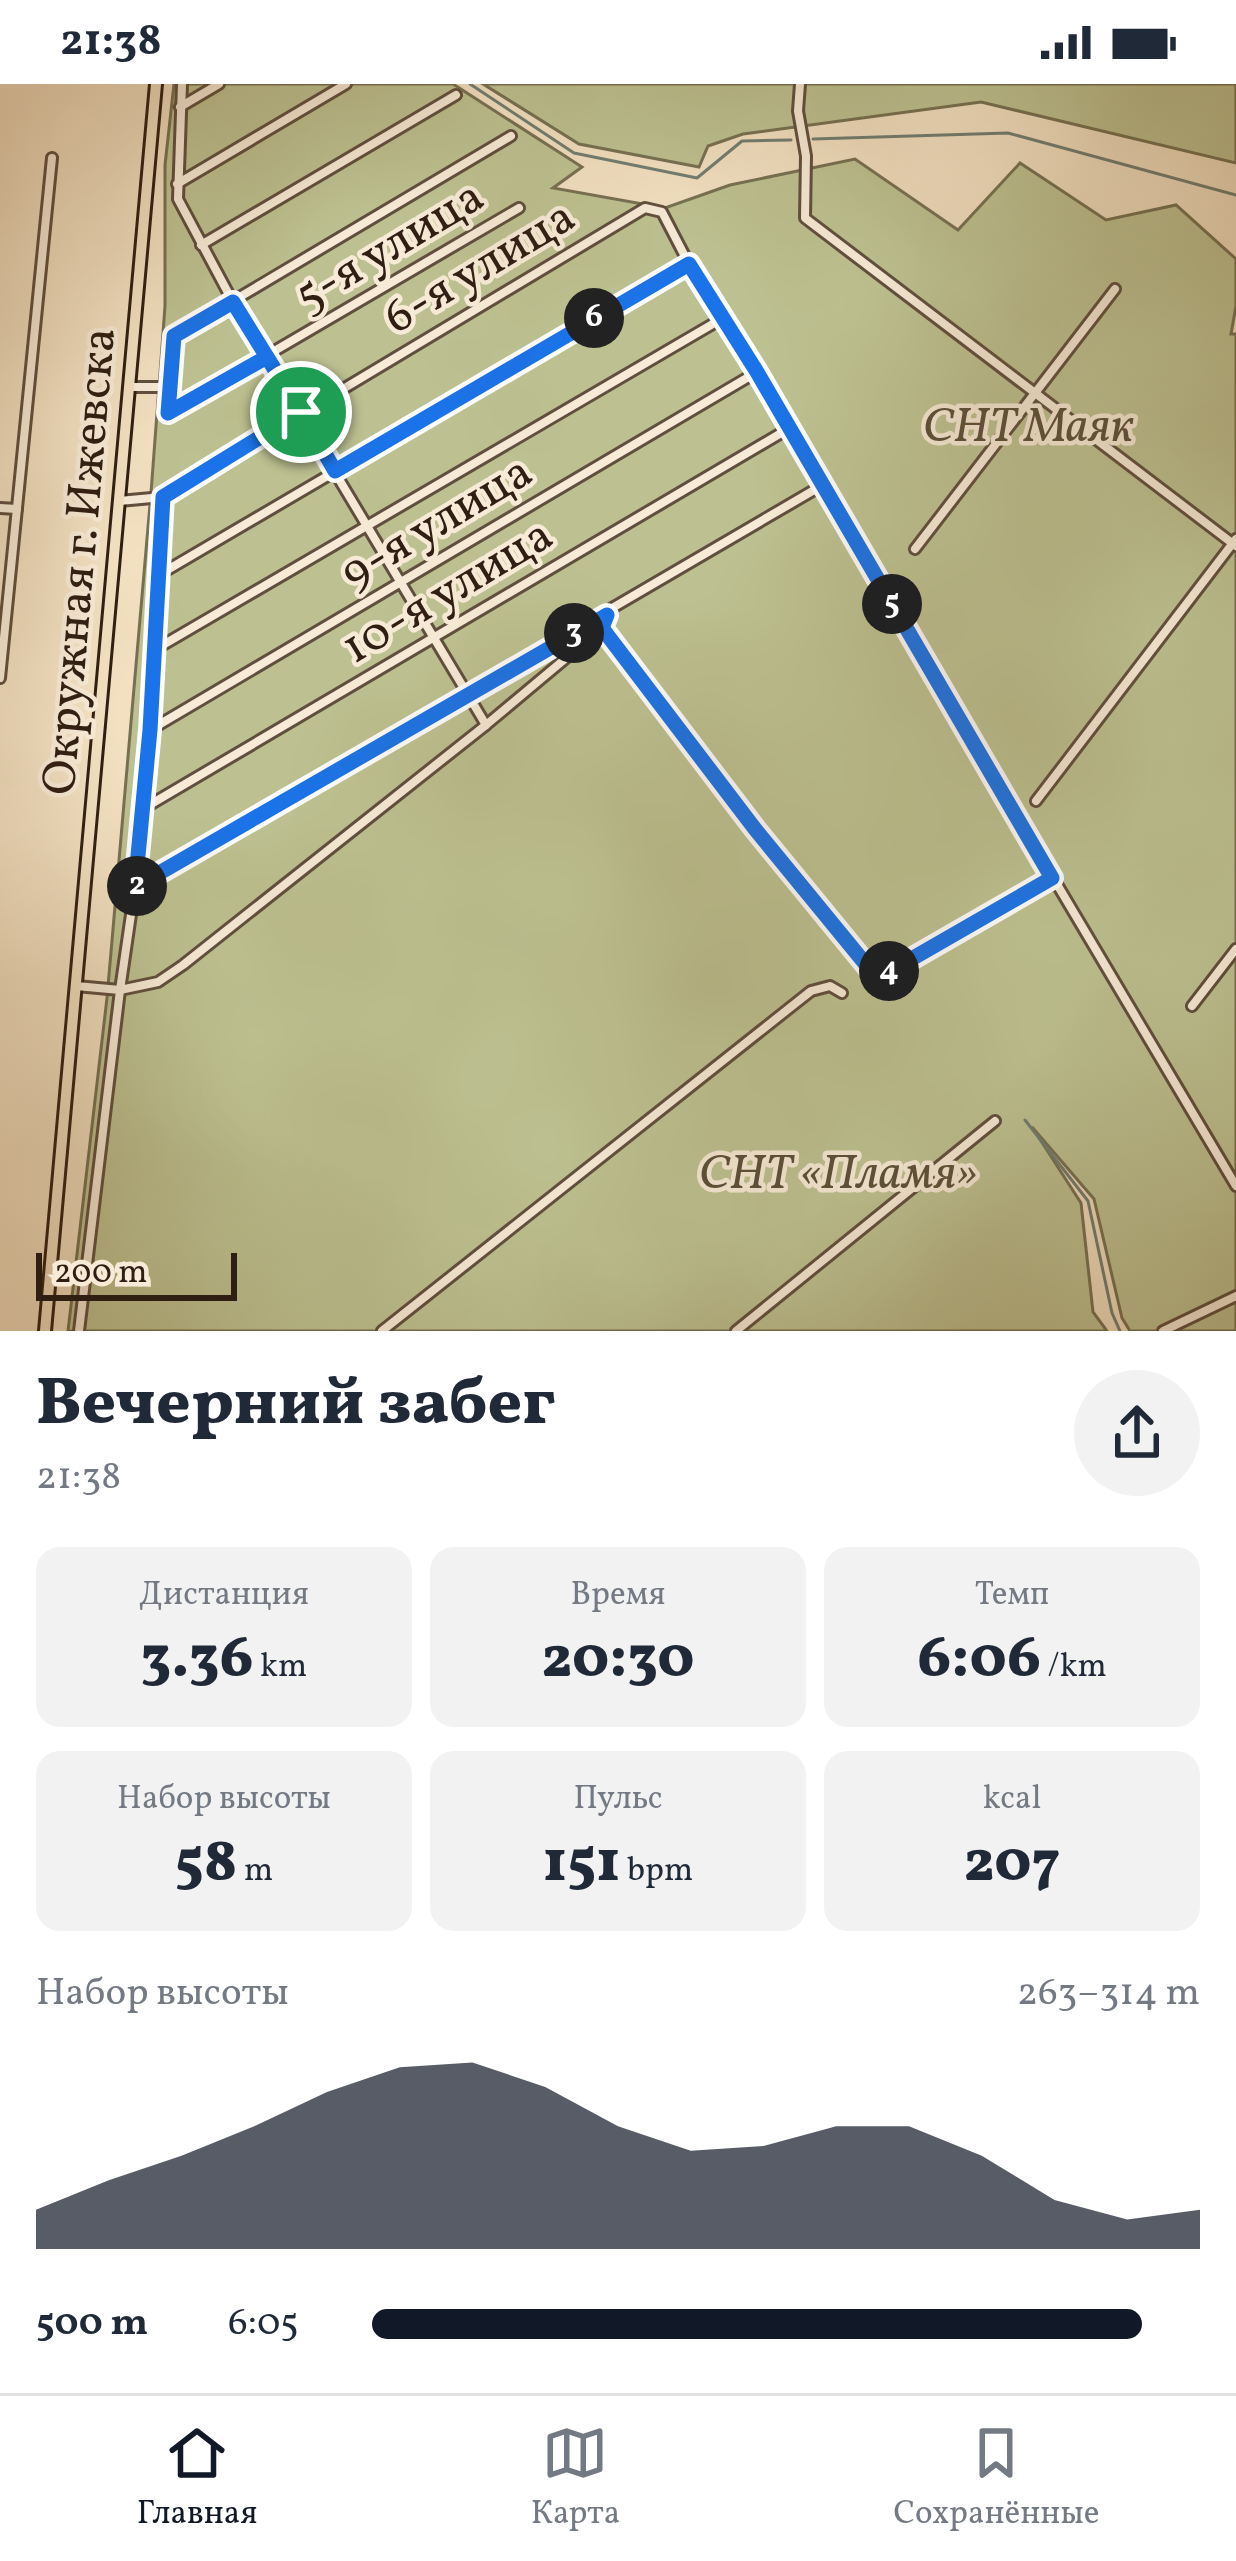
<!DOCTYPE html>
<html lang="ru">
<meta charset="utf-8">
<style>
body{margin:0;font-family:Vollkorn,serif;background:#f2f2f3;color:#1f2937;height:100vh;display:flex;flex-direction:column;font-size:45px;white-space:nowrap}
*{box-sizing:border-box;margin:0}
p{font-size:39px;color:#747a83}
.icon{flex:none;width:66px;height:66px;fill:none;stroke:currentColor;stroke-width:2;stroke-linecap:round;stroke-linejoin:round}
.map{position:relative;height:1247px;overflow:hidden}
.drawer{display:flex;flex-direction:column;background:#fff;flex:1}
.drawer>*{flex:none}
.scale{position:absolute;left:36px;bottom:30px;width:201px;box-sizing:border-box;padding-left:12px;border:6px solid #2f1e12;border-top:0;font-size:33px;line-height:42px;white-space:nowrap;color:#2f1e12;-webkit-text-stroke:9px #f7ebd7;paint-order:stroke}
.pin{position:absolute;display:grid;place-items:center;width:102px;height:102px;color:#fff;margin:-51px;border:6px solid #fff;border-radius:50%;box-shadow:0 3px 12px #0007}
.km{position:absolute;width:60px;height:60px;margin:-30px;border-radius:50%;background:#222;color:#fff;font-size:33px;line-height:60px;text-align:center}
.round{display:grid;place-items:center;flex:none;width:126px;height:126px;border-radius:63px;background:#f2f2f3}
.headline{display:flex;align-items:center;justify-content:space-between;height:204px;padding:0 36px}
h1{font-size:66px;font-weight:800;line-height:90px}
.stats{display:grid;grid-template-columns:repeat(3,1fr);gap:18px;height:204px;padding:12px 36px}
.stats div{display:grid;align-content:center;border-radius:24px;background:#f2f2f3;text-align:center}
.stats b{font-size:60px;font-weight:800}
.stats small{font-size:33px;font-weight:400}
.stats p{font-size:33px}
.chart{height:336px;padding:24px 36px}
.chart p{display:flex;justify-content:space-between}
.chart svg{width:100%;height:216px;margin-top:12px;fill:#111827;opacity:.7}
ul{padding:0 36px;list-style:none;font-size:39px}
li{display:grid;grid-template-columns:192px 144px 1fr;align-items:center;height:90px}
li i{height:30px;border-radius:15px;background:#111827}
.status{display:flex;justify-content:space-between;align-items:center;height:84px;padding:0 60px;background:#fff;direction:ltr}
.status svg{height:33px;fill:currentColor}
.dock{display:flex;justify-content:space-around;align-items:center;height:168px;border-top:3px solid #e0e1e3;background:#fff;font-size:33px;color:#747a83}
.dock a{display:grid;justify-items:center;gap:6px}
.dock .active{color:#111827}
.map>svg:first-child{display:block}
.green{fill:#bdc191;stroke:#767052;stroke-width:3}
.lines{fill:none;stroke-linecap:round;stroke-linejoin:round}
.stream{stroke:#707d71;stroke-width:3}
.minor-casing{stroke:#604e3e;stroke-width:14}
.primary-casing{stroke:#2f1e12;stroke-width:16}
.minor{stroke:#f7ebd7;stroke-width:8}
.primary{stroke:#f2e0c1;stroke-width:10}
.route-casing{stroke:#fff;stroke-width:24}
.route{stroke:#1a73e8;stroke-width:15}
.labels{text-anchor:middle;stroke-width:9;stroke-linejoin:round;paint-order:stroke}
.street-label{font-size:48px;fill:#2f1e12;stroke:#f7ebd7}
.park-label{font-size:48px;font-style:italic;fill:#5a4f38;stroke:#f7ebd7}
</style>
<div class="status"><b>21:38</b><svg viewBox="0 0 49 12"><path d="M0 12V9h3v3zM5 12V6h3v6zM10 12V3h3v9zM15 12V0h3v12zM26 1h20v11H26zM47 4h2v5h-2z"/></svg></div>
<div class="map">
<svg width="1236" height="1247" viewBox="0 0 1236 1247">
<rect width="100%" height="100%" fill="#f2e0c1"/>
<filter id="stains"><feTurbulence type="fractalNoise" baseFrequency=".00167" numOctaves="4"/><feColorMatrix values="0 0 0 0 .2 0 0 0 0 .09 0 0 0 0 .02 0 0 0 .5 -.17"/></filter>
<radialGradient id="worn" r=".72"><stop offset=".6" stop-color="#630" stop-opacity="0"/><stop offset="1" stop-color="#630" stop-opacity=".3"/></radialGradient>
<g class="green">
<polygon points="174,0 453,0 582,83 553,104 665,124 730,101 855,75 958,146 1020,79 1106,136 1176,121 1236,175 1236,222 1231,250 1236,250 1236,1247 1130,1247 1122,1234 1094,1115 1032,1043 1081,1119 1093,1228 1107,1247 68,1247 107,914 151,409 165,222 165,81"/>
<polygon points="483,0 1236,0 1236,79 981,18 743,50 708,62 699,83 579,60"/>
</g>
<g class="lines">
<g class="stream">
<polyline points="470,0 574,69 697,94 742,57 791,56"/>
<polyline points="813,55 1008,49 1236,111"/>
<polyline points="1025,1036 1088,1117 1112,1229 1120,1247"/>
</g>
<defs>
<g id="minor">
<polyline points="182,0 178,115 233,218 486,641 602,544 607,531"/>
<polyline points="800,0 798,27 806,72 805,134 1236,462"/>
<polyline points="180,23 219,0"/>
<polyline points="177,100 346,0"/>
<polyline points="201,161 456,11"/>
<polyline points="129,303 171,303 168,327"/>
<polyline points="171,303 174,252 511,52"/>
<polyline points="168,329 519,124"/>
<polyline points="163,413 150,646 135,803 120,906 158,898 183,881 486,641"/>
<polyline points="119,417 163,413 645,124 662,128 689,180 1236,1102"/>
<polyline points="0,424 17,425"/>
<polyline points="915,465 1115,205"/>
<polyline points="157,492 689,180"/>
<polyline points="602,544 755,745 868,883 887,889 1052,794"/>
<polyline points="156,565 723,234"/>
<polyline points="0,594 52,74"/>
<polyline points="150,646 757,288"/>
<polyline points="1036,717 1236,455"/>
<polyline points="141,726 788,345"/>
<polyline points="135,803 821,402"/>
<polyline points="76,902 120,906 79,1247"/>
<polyline points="1192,922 1236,865"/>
<polyline points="382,1247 811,907 830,902 842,909"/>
<polyline points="736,1247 995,1037"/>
<polyline points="1163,1247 1236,1212"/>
</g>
<polyline id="primary" points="45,1247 156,0"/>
</defs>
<use href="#minor" class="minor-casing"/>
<use href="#primary" class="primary-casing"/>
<use href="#minor" class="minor"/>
<use href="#primary" class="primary"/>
</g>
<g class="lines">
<defs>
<polyline id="route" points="301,328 267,273 168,329 174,252 233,218 301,328 163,413 150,646 135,803 607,531 602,544 755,745 868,883 887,889 1052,794 757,288 689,180 335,387 301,328"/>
</defs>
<use href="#route" class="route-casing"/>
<use href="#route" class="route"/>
</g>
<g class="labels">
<g class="street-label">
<text transform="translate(388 160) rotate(-31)" y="17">5-я улица</text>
<text transform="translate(478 181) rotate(-31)" y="17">6-я улица</text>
<text transform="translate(435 436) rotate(-31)" y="17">9-я улица</text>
<text transform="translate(77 477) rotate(-85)" y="17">Окружная г. Ижевска</text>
<text transform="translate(446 505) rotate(-31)" y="17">10-я улица</text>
</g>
<g class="park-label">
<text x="1028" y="357">СНТ Маяк</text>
<text x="838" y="1104">СНТ «Пламя»</text>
</g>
</g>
<rect width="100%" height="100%" filter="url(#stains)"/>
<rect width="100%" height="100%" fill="url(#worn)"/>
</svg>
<div class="scale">200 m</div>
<div class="pin" style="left:301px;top:328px;background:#1e9e55"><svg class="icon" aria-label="arrive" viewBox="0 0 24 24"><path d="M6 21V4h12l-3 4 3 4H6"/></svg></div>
<b class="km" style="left:137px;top:802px">2</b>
<b class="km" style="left:574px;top:549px">3</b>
<b class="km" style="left:889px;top:887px">4</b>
<b class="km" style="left:892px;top:520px">5</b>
<b class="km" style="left:594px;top:234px">6</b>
</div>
<section class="drawer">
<div class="headline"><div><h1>Вечерний забег</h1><p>21:38</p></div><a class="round"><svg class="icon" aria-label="share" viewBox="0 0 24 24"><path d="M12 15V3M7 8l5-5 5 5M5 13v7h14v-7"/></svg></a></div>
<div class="stats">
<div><p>Дистанция</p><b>3.36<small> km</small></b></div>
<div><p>Время</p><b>20:30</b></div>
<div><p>Темп</p><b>6:06<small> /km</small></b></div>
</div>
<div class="stats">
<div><p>Набор высоты</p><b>58<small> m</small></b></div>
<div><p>Пульс</p><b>151<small> bpm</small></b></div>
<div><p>kcal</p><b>207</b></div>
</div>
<div class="chart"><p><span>Набор высоты</span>263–314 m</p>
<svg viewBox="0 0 160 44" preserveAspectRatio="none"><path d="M0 44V36L10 30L20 25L30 19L40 12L50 7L60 6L70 11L80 19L90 24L100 23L110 19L120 19L130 25L140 34L150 38L160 36V44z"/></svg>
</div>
<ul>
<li><b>500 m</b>6:05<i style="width:93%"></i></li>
</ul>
</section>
<nav class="dock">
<a class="active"><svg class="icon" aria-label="home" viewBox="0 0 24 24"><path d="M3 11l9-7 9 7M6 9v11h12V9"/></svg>Главная</a>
<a><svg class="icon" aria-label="map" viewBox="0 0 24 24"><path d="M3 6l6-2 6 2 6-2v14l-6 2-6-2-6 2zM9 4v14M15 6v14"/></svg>Карта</a>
<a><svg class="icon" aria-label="saved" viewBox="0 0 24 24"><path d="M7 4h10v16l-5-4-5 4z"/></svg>Сохранённые</a>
</nav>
